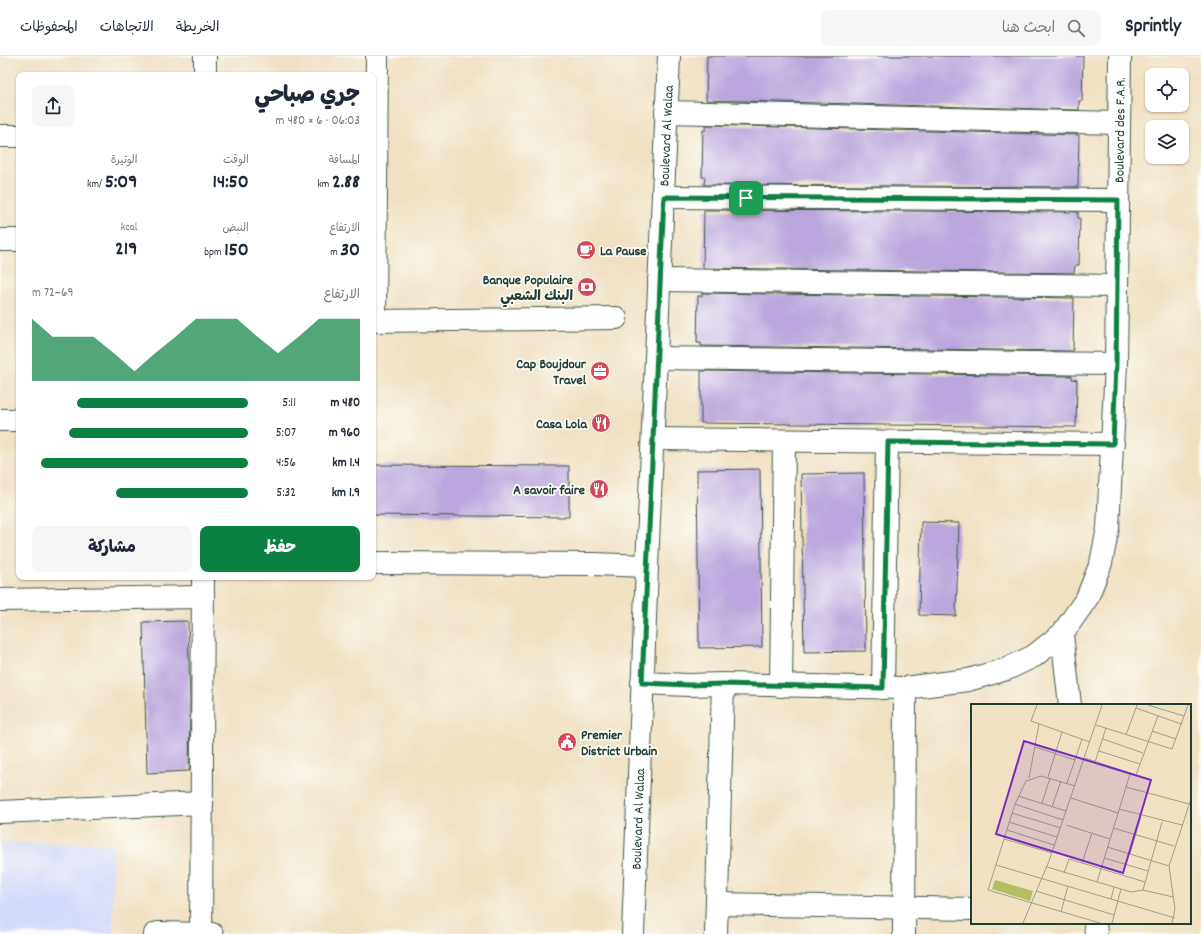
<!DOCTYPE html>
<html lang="ar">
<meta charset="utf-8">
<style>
body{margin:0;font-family:Dekko,"Playpen Sans Arabic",sans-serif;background:#f6f6f7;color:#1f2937;direction:rtl;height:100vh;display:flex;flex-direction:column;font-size:15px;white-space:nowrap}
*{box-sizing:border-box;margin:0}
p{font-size:13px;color:#747a83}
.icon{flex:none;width:22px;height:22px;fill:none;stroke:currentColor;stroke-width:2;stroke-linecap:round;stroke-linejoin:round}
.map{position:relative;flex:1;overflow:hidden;direction:ltr}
.panel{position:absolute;left:16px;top:16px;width:360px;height:508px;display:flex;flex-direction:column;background:#fff;border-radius:8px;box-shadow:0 1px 3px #0004;direction:rtl}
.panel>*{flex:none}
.controls{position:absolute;left:1145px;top:12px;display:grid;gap:8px}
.controls a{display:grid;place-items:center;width:44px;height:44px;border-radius:8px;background:#fff;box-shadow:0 1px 3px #0004;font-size:20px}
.pin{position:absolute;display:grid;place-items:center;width:34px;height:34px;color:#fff;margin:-17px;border-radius:8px;box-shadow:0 2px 6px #0006}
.round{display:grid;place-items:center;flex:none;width:42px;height:42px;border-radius:8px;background:#f6f6f7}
.summary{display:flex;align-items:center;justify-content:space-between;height:68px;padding:0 16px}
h1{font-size:22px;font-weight:800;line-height:30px}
.figures{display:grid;grid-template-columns:repeat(3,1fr);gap:6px;height:68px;padding:4px 16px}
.figures div{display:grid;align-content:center}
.figures b{font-size:20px;font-weight:800}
.figures small{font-size:11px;font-weight:400}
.figures p{font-size:11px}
.chart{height:112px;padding:8px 16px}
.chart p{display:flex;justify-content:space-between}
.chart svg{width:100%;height:72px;margin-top:4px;fill:#0b8043;opacity:.7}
.action{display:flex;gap:8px;margin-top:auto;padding:8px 16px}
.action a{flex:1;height:46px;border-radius:8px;background:#0b8043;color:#fff;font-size:16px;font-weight:800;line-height:46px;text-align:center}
.action a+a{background:#f6f6f7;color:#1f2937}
ul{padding:0 16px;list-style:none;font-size:13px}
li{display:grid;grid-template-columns:64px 48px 1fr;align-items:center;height:30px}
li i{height:10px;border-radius:5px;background:#0b8043}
header{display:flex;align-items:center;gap:24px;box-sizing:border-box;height:56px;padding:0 20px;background:#fff;border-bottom:1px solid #e0e1e3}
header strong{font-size:19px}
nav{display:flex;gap:22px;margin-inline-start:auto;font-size:14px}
.search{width:280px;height:36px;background:#f6f6f7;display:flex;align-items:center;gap:10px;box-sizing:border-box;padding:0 14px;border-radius:8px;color:#747a83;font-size:15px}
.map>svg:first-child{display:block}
.built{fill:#d2d9f9}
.building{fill:#baa6dd}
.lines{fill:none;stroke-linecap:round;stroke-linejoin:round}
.minor-casing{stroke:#3e5649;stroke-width:24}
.primary-casing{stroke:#3e5649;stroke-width:24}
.minor{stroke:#fff;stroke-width:22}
.primary{stroke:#fff;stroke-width:22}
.route-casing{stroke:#fff;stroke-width:8}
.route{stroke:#0b8043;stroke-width:5}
.labels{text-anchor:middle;stroke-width:3.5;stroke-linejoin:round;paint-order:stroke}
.street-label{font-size:14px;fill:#1f3d34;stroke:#fdfcf7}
.poi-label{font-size:14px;font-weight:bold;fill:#1f3d34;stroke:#fdfcf7;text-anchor:end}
.inset-road{fill:none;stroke:#9c9f8a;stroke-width:1}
.view{fill:#7b2cbf;fill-opacity:0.15;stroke:#7b2cbf;stroke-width:2}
.inset-edge{fill:none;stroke:#1f3d34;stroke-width:2}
</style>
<header>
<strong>Sprintly</strong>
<div class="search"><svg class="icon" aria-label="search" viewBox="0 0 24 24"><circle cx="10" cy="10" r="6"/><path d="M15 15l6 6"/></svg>ابحث هنا</div>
<nav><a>الخريطة</a><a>الاتجاهات</a><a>المحفوظات</a></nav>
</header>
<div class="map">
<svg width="1201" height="878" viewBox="0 0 1201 878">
<rect width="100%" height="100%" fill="#fdfcf7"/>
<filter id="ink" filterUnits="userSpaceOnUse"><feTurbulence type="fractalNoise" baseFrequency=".025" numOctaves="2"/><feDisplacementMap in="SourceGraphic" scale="8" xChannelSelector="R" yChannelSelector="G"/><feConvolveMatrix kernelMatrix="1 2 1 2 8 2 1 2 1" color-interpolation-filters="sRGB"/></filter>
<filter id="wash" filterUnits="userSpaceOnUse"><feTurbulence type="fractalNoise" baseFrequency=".012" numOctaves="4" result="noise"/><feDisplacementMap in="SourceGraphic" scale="16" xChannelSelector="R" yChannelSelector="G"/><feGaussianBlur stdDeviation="0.9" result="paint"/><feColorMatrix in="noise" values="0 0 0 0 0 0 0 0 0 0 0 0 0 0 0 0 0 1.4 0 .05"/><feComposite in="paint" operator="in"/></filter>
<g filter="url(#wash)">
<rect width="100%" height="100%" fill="#f0e1c3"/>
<rect class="built" x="0" y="787" width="113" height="91"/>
<g id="blocks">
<g class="building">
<polygon points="707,0 1083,0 1082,45 1079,45 1079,54 706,44"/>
<polygon points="706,69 1079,79 1078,131 704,129 705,121 702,121 703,74 706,74"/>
<polygon points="704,154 1078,156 1078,162 1080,162 1079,209 1075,209 1074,217 703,212"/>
<polygon points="702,237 1074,242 1073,295 701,290 701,287 697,287 698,240 702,240"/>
<polygon points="701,315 1072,320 1072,323 1077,324 1076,371 701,367"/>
<polygon points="373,409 569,410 569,461 373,459"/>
<polygon points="760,413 762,591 699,592 697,414"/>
<polygon points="864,417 866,595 804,596 801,418"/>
<polygon points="921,466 959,467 956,560 919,559"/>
<polygon points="188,565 190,648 189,715 147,717 143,566"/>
</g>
</g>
</g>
<g filter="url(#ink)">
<use href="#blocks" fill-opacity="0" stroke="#3e5649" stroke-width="1"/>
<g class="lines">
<defs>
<g id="minor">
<polyline points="205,19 205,0"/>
<polyline points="666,56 1118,67"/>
<polyline points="0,80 19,80"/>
<polyline points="664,141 1118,144"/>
<polyline points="0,184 19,184"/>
<polyline points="659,224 1116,230"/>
<polyline points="373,265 616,262"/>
<polyline points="375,265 377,0"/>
<polyline points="656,302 1116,308"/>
<polyline points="0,364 19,364"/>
<polyline points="653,383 1113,388"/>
<polyline points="373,507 593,508 647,510"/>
<polyline points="0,544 203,541"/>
<polyline points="1062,578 1070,649"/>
<path id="s1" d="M642,627L689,629L723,628L905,632L968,624L1007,613L1034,600L1062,578L1087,542L1101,507L1108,472L1116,308L1120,0"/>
<polyline points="781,630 784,385"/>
<polyline points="883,632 887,386"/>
<polyline points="0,756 202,747"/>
<polyline points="717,848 972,853"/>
<polyline points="1095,867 1096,878"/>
<polyline points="155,878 158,877 212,878"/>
<polyline points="201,878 203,521"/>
<polyline points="716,878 723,628"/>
<polyline points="904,878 905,632"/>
</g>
<g id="primary">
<path id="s2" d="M633,878L647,510L669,0"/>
</g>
</defs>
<use href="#minor" class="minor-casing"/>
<use href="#primary" class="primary-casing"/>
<use href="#minor" class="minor"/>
<use href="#primary" class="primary"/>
</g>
</g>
<g class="lines" filter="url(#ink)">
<defs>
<polygon id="route" points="664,141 1118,144 1116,308 1113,388 888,386 883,632 723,628 689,629 642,627"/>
</defs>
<use href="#route" class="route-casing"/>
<use href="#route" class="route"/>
</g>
<defs>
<symbol id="cafe-disc" viewBox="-11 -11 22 22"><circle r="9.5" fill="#d1495b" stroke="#fdfcf7"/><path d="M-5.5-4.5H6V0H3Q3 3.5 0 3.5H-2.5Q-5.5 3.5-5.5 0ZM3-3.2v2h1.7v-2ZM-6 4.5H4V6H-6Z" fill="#fff"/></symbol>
<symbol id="bank-disc" viewBox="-11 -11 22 22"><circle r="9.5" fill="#d1495b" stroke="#fdfcf7"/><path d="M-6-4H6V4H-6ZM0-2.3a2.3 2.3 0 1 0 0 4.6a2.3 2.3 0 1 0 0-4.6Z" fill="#fff"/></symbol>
<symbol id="office-disc" viewBox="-11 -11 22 22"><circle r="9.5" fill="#d1495b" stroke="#fdfcf7"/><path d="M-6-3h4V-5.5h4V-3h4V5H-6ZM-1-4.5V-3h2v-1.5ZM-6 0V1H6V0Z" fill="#fff"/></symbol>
<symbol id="restaurant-disc" viewBox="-11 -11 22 22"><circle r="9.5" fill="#d1495b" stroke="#fdfcf7"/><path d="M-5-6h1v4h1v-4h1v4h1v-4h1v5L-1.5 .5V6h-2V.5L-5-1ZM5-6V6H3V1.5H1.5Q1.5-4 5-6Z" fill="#fff"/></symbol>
<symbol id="civic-disc" viewBox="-11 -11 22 22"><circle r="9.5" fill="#d1495b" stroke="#fdfcf7"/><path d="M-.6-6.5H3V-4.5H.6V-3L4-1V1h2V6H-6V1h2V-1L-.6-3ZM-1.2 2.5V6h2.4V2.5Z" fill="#fff"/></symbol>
</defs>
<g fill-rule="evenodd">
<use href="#cafe-disc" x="575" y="183" width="22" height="22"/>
<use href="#bank-disc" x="576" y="220" width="22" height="22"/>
<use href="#office-disc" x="589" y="304" width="22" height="22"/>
<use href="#restaurant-disc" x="590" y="356" width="22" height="22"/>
<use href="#restaurant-disc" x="588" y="422" width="22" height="22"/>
<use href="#civic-disc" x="556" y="675" width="22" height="22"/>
</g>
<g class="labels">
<g class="street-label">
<text dy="5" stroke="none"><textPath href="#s1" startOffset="948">Boulevard des F.A.R.</textPath></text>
<text dy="5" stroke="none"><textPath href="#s2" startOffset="799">Boulevard Al Walaa</textPath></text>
<text dy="5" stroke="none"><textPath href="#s2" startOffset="115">Boulevard Al Walaa</textPath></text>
</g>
<g class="poi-label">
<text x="600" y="199" text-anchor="start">La Pause</text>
<text x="573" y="228">Banque Populaire<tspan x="573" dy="16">البنك الشعبي</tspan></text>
<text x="586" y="312">Cap Boujdour<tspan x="586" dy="16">Travel</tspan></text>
<text x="587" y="372">Casa Lola</text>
<text x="585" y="438">A savoir faire</text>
<text x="581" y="683" text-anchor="start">Premier<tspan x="581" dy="16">District Urbain</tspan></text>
</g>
</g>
<g transform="translate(971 648)">
<rect width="220" height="220" fill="#f0e1c3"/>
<path d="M24,176L62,187L59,197L21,185Z" fill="#b2be60"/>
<path class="inset-road" d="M66,1L60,17L119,38M177,1L213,12M165,4L210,20M125,21L201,45L217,1M181,27L205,35M155,31L166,1M132,35L172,49M64,43L104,56M128,47L169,60M114,54L165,71L187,12M124,58L135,24M77,73L91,28M58,74L68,20M96,79L111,35M104,82L70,72L55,77L44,100L17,186L129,219M155,83L218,100M47,92L95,107M100,94L147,109M71,99L79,74M44,100L92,116M81,103L90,77M148,105L211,121M41,109L90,124M38,118L86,133M95,121L139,135M142,124L203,142M36,126L83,141M33,135L81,149M136,143L198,162M159,150L170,112M133,154L177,167M111,159L121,129M25,161L204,214M76,163L160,188L172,186L202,193M93,169L98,155L174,178M126,178L159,70M172,186L191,118M65,187L143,211M140,195L143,183M90,208L97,182M52,219L78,157L131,1M141,219L150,185M201,219L204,205L198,162L220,95"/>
<path class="view" d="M53,37L180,76L152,169L25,130Z"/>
<rect width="220" height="220" class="inset-edge"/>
</g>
</svg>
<div class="controls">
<a><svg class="icon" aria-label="locate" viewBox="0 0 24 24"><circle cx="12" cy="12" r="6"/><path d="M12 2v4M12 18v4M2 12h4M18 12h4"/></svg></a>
<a><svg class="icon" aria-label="layers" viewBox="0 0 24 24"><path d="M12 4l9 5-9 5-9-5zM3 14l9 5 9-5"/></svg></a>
</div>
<div class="pin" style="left:746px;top:142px;background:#1e9e55"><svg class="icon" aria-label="arrive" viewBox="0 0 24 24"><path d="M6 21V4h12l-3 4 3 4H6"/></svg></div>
<section class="panel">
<div class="summary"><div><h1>جري صباحي</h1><p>06:03 · 6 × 480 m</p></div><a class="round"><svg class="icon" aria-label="share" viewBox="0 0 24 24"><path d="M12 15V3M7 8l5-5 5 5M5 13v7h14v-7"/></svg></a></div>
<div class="figures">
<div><p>المسافة</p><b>2.88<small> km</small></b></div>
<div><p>الوقت</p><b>14:50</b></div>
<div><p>الوتيرة</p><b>5:09<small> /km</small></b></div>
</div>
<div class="figures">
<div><p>الارتفاع</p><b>30<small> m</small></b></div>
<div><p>النبض</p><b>150<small> bpm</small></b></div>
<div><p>kcal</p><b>219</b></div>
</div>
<div class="chart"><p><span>الارتفاع</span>69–72 m</p>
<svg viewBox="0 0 160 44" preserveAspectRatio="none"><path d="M0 44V6L10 17L20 17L30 17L40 27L50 38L60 27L70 17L80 6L90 6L100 6L110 17L120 27L130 17L140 6L150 6L160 6V44z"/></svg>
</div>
<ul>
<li><b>480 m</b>5:11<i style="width:79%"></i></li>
<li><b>960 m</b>5:07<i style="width:83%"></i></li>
<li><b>1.4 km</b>4:56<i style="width:96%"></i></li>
<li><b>1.9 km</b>5:32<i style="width:61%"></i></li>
</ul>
<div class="action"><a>حفظ</a><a>مشاركة</a></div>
</section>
</div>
